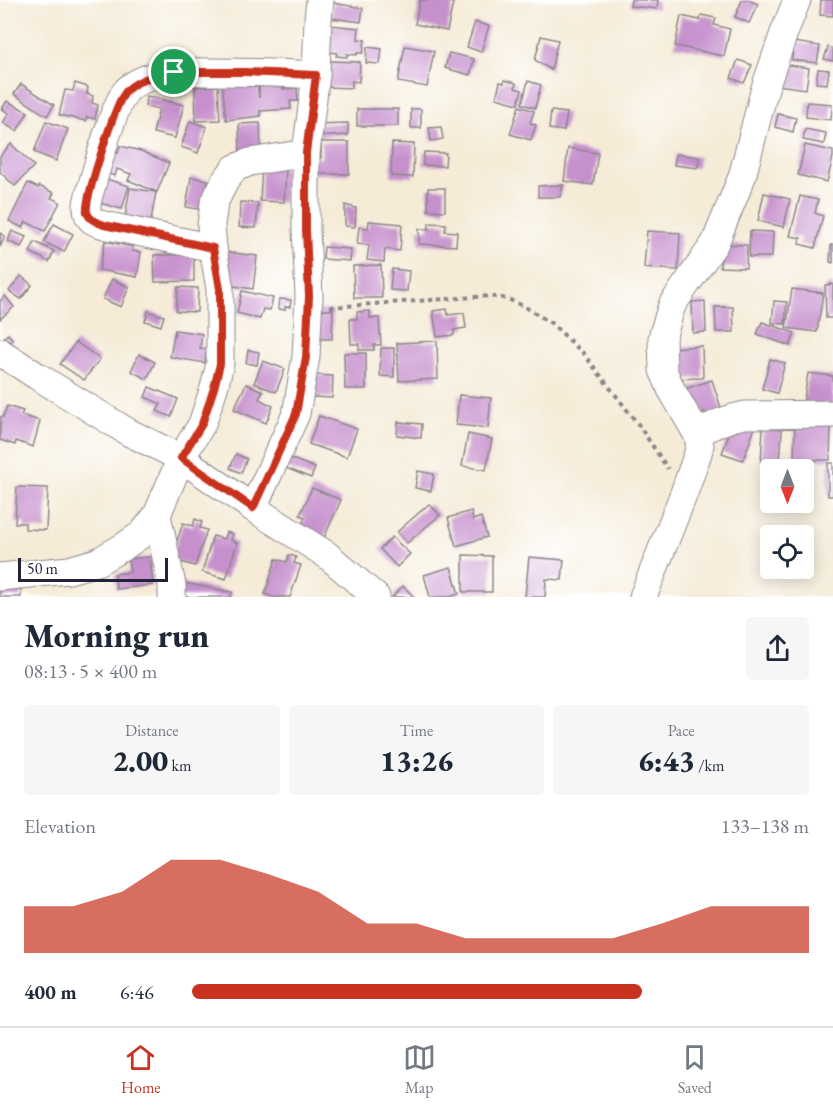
<!DOCTYPE html>
<meta charset="utf-8">
<style>
body{margin:0;font-family:"EB Garamond",serif;background:#f6f6f7;color:#1f2937;height:100vh;display:flex;flex-direction:column;font-size:22px;white-space:nowrap}
*{box-sizing:border-box;margin:0}
p{font-size:20px;color:#747a83}
.icon{flex:none;width:33px;height:33px;fill:none;stroke:currentColor;stroke-width:2;stroke-linecap:round;stroke-linejoin:round}
.map{position:relative;height:597px;overflow:hidden}
.panel{display:flex;flex-direction:column;background:#fff;flex:1}
.panel>*{flex:none}
.needle{width:39px;rotate:180deg}
.fabs{position:absolute;left:760px;top:459px;display:grid;gap:12px}
.fabs a{display:grid;place-items:center;width:54px;height:54px;border-radius:6px;background:#fff;box-shadow:0 3px 15px #0003;font-size:30px}
.scale{position:absolute;left:18px;bottom:15px;width:150px;box-sizing:border-box;padding-left:6px;border:3px solid #22223b;border-top:0;font-size:16px;line-height:21px;white-space:nowrap;color:#22223b;-webkit-text-stroke:4px #fff;paint-order:stroke}
.pin{position:absolute;display:grid;place-items:center;width:51px;height:51px;color:#fff;margin:-26px;border:3px solid #fff;border-radius:50%;box-shadow:0 2px 6px #0007}
.round{display:grid;place-items:center;flex:none;width:63px;height:63px;border-radius:6px;background:#f6f6f7}
.headline{display:flex;align-items:center;justify-content:space-between;height:102px;padding:0 24px}
h1{font-size:33px;font-weight:800;line-height:45px}
.figures{display:grid;grid-template-columns:repeat(3,1fr);gap:9px;height:102px;padding:6px 24px}
.figures div{display:grid;align-content:center;border-radius:6px;background:#f6f6f7;text-align:center}
.figures b{font-size:30px;font-weight:800}
.figures small{font-size:16px;font-weight:400}
.figures p{font-size:16px}
.chart{height:168px;padding:12px 24px}
.chart p{display:flex;justify-content:space-between}
.chart svg{width:100%;height:108px;margin-top:6px;fill:#c8321e;opacity:.7}
ul{padding:0 24px;list-style:none;font-size:20px}
li{display:grid;grid-template-columns:96px 72px 1fr;align-items:center;height:45px}
li i{height:15px;border-radius:8px;background:#c8321e}
.dock{display:flex;justify-content:space-around;align-items:center;height:84px;border-top:2px solid #e0e1e3;background:#fff;font-size:16px;color:#747a83}
.dock a{display:grid;justify-items:center;gap:3px}
.dock .selected{color:#c8321e}
.map>svg:first-child{display:block}
.building{fill:#c690cd}
.lines{fill:none;stroke-linecap:round;stroke-linejoin:round}
.minor-casing{stroke:#8c8689;stroke-width:29}
.path{stroke:#8c8689;stroke-width:4;stroke-dasharray:4.5 4.5;stroke-linecap:butt}
.minor{stroke:#fff;stroke-width:27}
.route-casing{stroke:#fff;stroke-width:12}
.route{stroke:#c8321e;stroke-width:8}
</style>
<div class="map">
<svg width="833" height="597" viewBox="0 0 833 597">
<rect width="100%" height="100%" fill="#fff"/>
<filter id="ink" filterUnits="userSpaceOnUse"><feTurbulence type="fractalNoise" baseFrequency=".0167" numOctaves="2"/><feDisplacementMap in="SourceGraphic" scale="12" xChannelSelector="R" yChannelSelector="G"/><feConvolveMatrix kernelMatrix="1 2 1 2 8 2 1 2 1" color-interpolation-filters="sRGB"/></filter>
<filter id="wash" filterUnits="userSpaceOnUse"><feTurbulence type="fractalNoise" baseFrequency=".008" numOctaves="4" result="noise"/><feDisplacementMap in="SourceGraphic" scale="24" xChannelSelector="R" yChannelSelector="G"/><feGaussianBlur stdDeviation="1.35" result="paint"/><feColorMatrix in="noise" values="0 0 0 0 0 0 0 0 0 0 0 0 0 0 0 0 0 1.4 0 .05"/><feComposite in="paint" operator="in"/></filter>
<g filter="url(#wash)">
<rect width="100%" height="100%" fill="#f5ebd7"/>
<g id="blocks">
<g class="building">
<polygon points="420,0 439,0 453,3 447,31 415,24"/>
<polygon points="631,0 658,0 657,9 630,6"/>
<polygon points="742,0 748,0 758,4 749,23 735,17"/>
<polygon points="821,0 833,0 833,16 820,15"/>
<polygon points="333,3 363,8 361,22 331,18"/>
<polygon points="701,15 716,18 714,25 730,29 724,56 675,46 681,16 700,20"/>
<polygon points="475,22 489,26 481,52 467,47"/>
<polygon points="329,25 359,28 358,39 365,40 363,53 357,53 357,55 347,54 347,57 336,56 337,53 321,51"/>
<polygon points="541,36 558,40 551,70 535,60"/>
<polygon points="794,42 820,46 817,63 792,60"/>
<polygon points="405,46 434,51 427,87 398,82"/>
<polygon points="367,47 382,49 380,64 366,63"/>
<polygon points="828,47 833,48 833,61 824,59"/>
<polygon points="449,53 474,59 470,75 445,68"/>
<polygon points="738,60 752,65 744,83 731,78"/>
<polygon points="326,61 360,62 359,82 352,81 352,88 325,87"/>
<polygon points="781,64 809,68 806,89 778,85"/>
<polygon points="818,69 829,70 827,84 816,83"/>
<polygon points="257,79 259,98 259,84 282,82 283,89 297,88 298,101 290,101 291,109 260,111 261,116 226,120 222,82"/>
<polygon points="504,80 516,83 515,88 522,90 518,104 496,98 500,82 504,83"/>
<polygon points="528,81 541,85 535,108 522,104"/>
<polygon points="75,83 88,87 87,94 93,96 92,103 98,105 95,119 87,117 86,121 59,115 65,90 73,91"/>
<polygon points="21,84 54,105 47,116 14,94"/>
<polygon points="218,86 220,120 196,121 195,87"/>
<polygon points="147,96 184,105 175,138 153,133 159,109 145,106"/>
<polygon points="7,101 28,112 17,131 3,123 9,113 2,109"/>
<polygon points="807,102 832,104 831,120 806,117"/>
<polygon points="519,106 534,111 530,123 536,125 531,140 510,134"/>
<rect x="357" y="109" width="41" height="17"/>
<rect x="411" y="109" width="10" height="19"/>
<polygon points="551,111 567,113 564,131 549,129"/>
<polygon points="778,114 796,118 793,132 775,127"/>
<polygon points="46,121 68,129 56,161 34,152"/>
<polygon points="190,121 207,127 198,153 181,147"/>
<polygon points="260,123 261,153 240,154 239,124"/>
<polygon points="348,123 348,135 314,137 313,124"/>
<polygon points="441,127 443,139 431,141 429,128"/>
<polygon points="805,129 826,133 824,144 803,140"/>
<polygon points="321,142 349,142 349,174 308,174 308,158 321,158"/>
<polygon points="392,143 414,144 413,177 391,176"/>
<polygon points="11,144 34,166 15,186 0,172 0,156"/>
<polygon points="805,145 833,151 833,157 827,182 798,175"/>
<polygon points="120,146 141,151 169,163 157,192 128,180 131,174 117,169 115,176 99,171 106,149 118,153"/>
<polygon points="568,148 598,153 593,185 564,181"/>
<polygon points="424,152 446,153 445,166 423,165"/>
<polygon points="676,154 699,157 698,168 674,165"/>
<polygon points="262,167 286,168 284,202 260,201"/>
<polygon points="191,177 208,180 203,210 186,207"/>
<polygon points="103,178 129,186 122,209 96,202"/>
<polygon points="28,183 38,188 39,186 54,193 51,198 60,202 45,231 26,222 23,228 9,221"/>
<polygon points="563,185 560,197 538,197 538,186"/>
<polygon points="130,188 156,192 150,226 125,218"/>
<polygon points="428,188 445,188 445,211 428,210"/>
<polygon points="764,193 790,199 784,227 758,221"/>
<polygon points="800,196 818,200 815,213 823,216 815,248 799,244 801,238 790,236"/>
<polygon points="240,202 258,203 256,228 239,227"/>
<polygon points="345,205 356,208 355,227 345,226"/>
<polygon points="369,221 402,224 400,251 385,249 384,262 367,260 369,245 357,244 359,227 368,228"/>
<polygon points="429,223 446,224 445,231 457,232 456,246 419,244 419,229 429,229"/>
<polygon points="54,224 73,234 64,252 44,242"/>
<polygon points="12,231 26,237 21,247 8,241"/>
<polygon points="647,231 680,233 678,270 644,268"/>
<polygon points="750,231 773,232 772,257 749,257"/>
<polygon points="0,233 5,236 0,247"/>
<polygon points="105,241 133,247 132,251 141,252 137,277 99,270"/>
<polygon points="35,242 54,251 49,262 30,252"/>
<polygon points="722,244 747,245 746,268 720,267"/>
<polygon points="831,245 833,245 833,263 830,262"/>
<polygon points="324,247 351,249 350,261 323,259"/>
<polygon points="226,252 257,256 253,289 221,284"/>
<polygon points="154,255 194,255 194,281 155,282"/>
<polygon points="381,265 382,298 354,298 353,266"/>
<polygon points="392,269 409,271 407,291 390,290"/>
<polygon points="21,276 32,285 21,299 9,291"/>
<polygon points="112,279 129,287 121,307 103,299"/>
<polygon points="833,284 833,318 826,318 825,285"/>
<polygon points="178,287 198,288 197,312 176,311"/>
<polygon points="792,289 823,293 817,332 786,328"/>
<polygon points="242,291 273,298 270,310 263,309 260,319 237,313"/>
<polygon points="5,296 14,307 0,319 0,301"/>
<polygon points="279,299 291,300 290,307 285,307 285,310 278,309"/>
<polygon points="705,301 706,332 693,333 692,302"/>
<polygon points="774,301 787,302 785,324 772,323"/>
<polygon points="715,307 733,307 734,332 716,332"/>
<polygon points="447,309 448,315 464,313 466,328 454,330 454,335 437,337 433,311"/>
<polygon points="315,310 333,310 332,339 315,339"/>
<polygon points="148,311 164,316 161,326 145,321"/>
<polygon points="370,311 370,318 379,318 381,345 374,345 374,350 359,350 359,344 351,344 350,319 357,319 357,312"/>
<polygon points="762,322 795,333 790,346 757,334"/>
<polygon points="175,330 202,334 200,348 207,349 205,363 170,357"/>
<polygon points="8,334 13,340 5,348 0,341"/>
<polygon points="437,341 438,379 399,381 397,343"/>
<polygon points="76,342 100,359 84,380 60,364"/>
<polygon points="702,346 703,378 670,379 669,348"/>
<polygon points="381,348 394,348 394,377 380,376"/>
<polygon points="248,350 259,352 257,365 246,363"/>
<polygon points="344,353 366,353 366,389 345,389"/>
<polygon points="139,354 155,362 147,379 131,371"/>
<polygon points="770,359 785,363 777,393 762,389"/>
<polygon points="263,361 285,369 276,392 254,383"/>
<polygon points="808,373 833,376 833,409 803,406"/>
<polygon points="313,375 333,376 332,398 312,397"/>
<polygon points="712,380 723,414 706,419 704,412 690,416 682,390"/>
<polygon points="246,384 263,391 259,399 273,406 266,423 234,409"/>
<polygon points="149,387 178,399 171,417 157,411 161,404 145,397"/>
<polygon points="459,395 491,398 488,428 456,425"/>
<polygon points="7,406 23,411 21,415 40,421 33,447 16,441 15,445 0,440 0,417 3,417"/>
<polygon points="319,416 357,429 347,457 309,444"/>
<polygon points="734,420 755,428 743,460 722,453"/>
<polygon points="398,422 422,424 421,438 397,435"/>
<polygon points="795,422 831,423 830,460 794,460"/>
<polygon points="763,428 782,429 780,463 761,462"/>
<polygon points="468,434 492,439 486,470 462,466"/>
<polygon points="236,454 247,459 241,473 230,468"/>
<polygon points="285,456 315,468 311,478 281,466"/>
<rect x="828" y="463" width="5" height="33"/>
<polygon points="418,471 434,474 431,491 415,488"/>
<polygon points="17,487 48,488 46,530 25,529 25,523 15,523"/>
<polygon points="312,488 341,500 323,540 300,530 305,517 300,515"/>
<polygon points="429,504 440,515 407,543 397,532"/>
<polygon points="471,511 473,520 481,517 487,537 456,546 448,518"/>
<polygon points="195,519 202,522 200,528 207,530 195,566 171,559 183,523 193,526"/>
<polygon points="226,532 233,534 231,540 237,543 226,579 202,572 213,536 224,539"/>
<polygon points="392,537 410,554 397,567 380,549"/>
<polygon points="289,555 296,557 294,563 301,565 290,597 273,597 265,594 276,559 287,562"/>
<polygon points="463,555 492,556 492,592 463,592"/>
<polygon points="150,557 153,585 116,589 115,574 130,572 128,559"/>
<polygon points="529,557 564,560 562,580 546,579 545,597 525,597"/>
<polygon points="451,567 459,594 449,597 430,597 424,575"/>
<polygon points="179,582 232,592 231,597 181,597"/>
<polygon points="21,583 21,597 0,597 0,584"/>
<polygon points="403,586 414,597 392,597"/>
</g>
</g>
</g>
<g filter="url(#ink)">
<use href="#blocks" fill-opacity="0" stroke="#8c8689" stroke-width="1.5"/>
<g class="lines">
<defs>
<g id="minor">
<path d="M213,248L104,225C100,224 95,222 92,220C81,211 91,191 93,181C99,161 114,104 127,90C135,82 149,77 160,74C176,70 194,72 210,72C246,72 281,73 316,75"/>
<polyline points="0,352 37,376 128,432 181,458 253,508 327,555 376,597"/>
<path d="M697,434C713,425 727,418 745,415L833,414"/>
<polyline points="253,508 296,414 306,357 309,296 306,230 306,153 316,75 318,19 320,0"/>
<polyline points="157,515 172,585 172,597"/>
<polyline points="0,577 69,570 97,562 123,547 142,534 157,515 181,458 202,424 214,388 220,364 220,289 213,248 211,225 214,203 225,181 235,168 250,162 306,153"/>
<polyline points="643,597 684,493 698,453 700,445 697,434 671,389 663,370 662,338 672,305 715,243 742,177 765,88 784,33 797,0"/>
</g>
</defs>
<use href="#minor" class="minor-casing"/>
<polyline class="path" points="330,307 489,296 508,299 525,307 551,323 583,353 638,424 668,469"/>
<use href="#minor" class="minor"/>
</g>
</g>
<g class="lines" filter="url(#ink)">
<defs>
<path id="route" d="M174,72H244L316,75L306,153V230L309,296L306,357L296,414L253,508L181,458L202,424L214,388L220,364V289L213,248L104,225C97,222 89,220 87,212C84,201 113,115 120,101C121,98 125,93 127,90C140,78 158,74 174,72Z"/>
</defs>
<use href="#route" class="route-casing"/>
<use href="#route" class="route"/>
</g>
</svg>
<div class="fabs">
<a><svg class="needle" viewBox="-14 -14 28 28"><path d="M0-13l5 13h-10z" fill="#e53935"/><path d="M0 13l5-13h-10z" fill="#747a83"/></svg></a>
<a><svg class="icon" aria-label="locate" viewBox="0 0 24 24"><circle cx="12" cy="12" r="6"/><path d="M12 2v4M12 18v4M2 12h4M18 12h4"/></svg></a>
</div>
<div class="scale">50 m</div>
<div class="pin" style="left:174px;top:72px;background:#1e9e55"><svg class="icon" aria-label="arrive" viewBox="0 0 24 24"><path d="M6 21V4h12l-3 4 3 4H6"/></svg></div>
</div>
<section class="panel">
<div class="headline"><div><h1>Morning run</h1><p>08:13 · 5 × 400 m</p></div><a class="round"><svg class="icon" aria-label="share" viewBox="0 0 24 24"><path d="M12 15V3M7 8l5-5 5 5M5 13v7h14v-7"/></svg></a></div>
<div class="figures">
<div><p>Distance</p><b>2.00<small> km</small></b></div>
<div><p>Time</p><b>13:26</b></div>
<div><p>Pace</p><b>6:43<small> /km</small></b></div>
</div>
<div class="chart"><p><span>Elevation</span>133–138 m</p>
<svg viewBox="0 0 160 44" preserveAspectRatio="none"><path d="M0 44V25L10 25L20 19L30 6L40 6L50 12L60 19L70 32L80 32L90 38L100 38L110 38L120 38L130 32L140 25L150 25L160 25V44z"/></svg>
</div>
<ul>
<li><b>400 m</b>6:46<i style="width:73%"></i></li>
</ul>
</section>
<nav class="dock">
<a class="selected"><svg class="icon" aria-label="home" viewBox="0 0 24 24"><path d="M3 11l9-7 9 7M6 9v11h12V9"/></svg>Home</a>
<a><svg class="icon" aria-label="map" viewBox="0 0 24 24"><path d="M3 6l6-2 6 2 6-2v14l-6 2-6-2-6 2zM9 4v14M15 6v14"/></svg>Map</a>
<a><svg class="icon" aria-label="saved" viewBox="0 0 24 24"><path d="M7 4h10v16l-5-4-5 4z"/></svg>Saved</a>
</nav>
